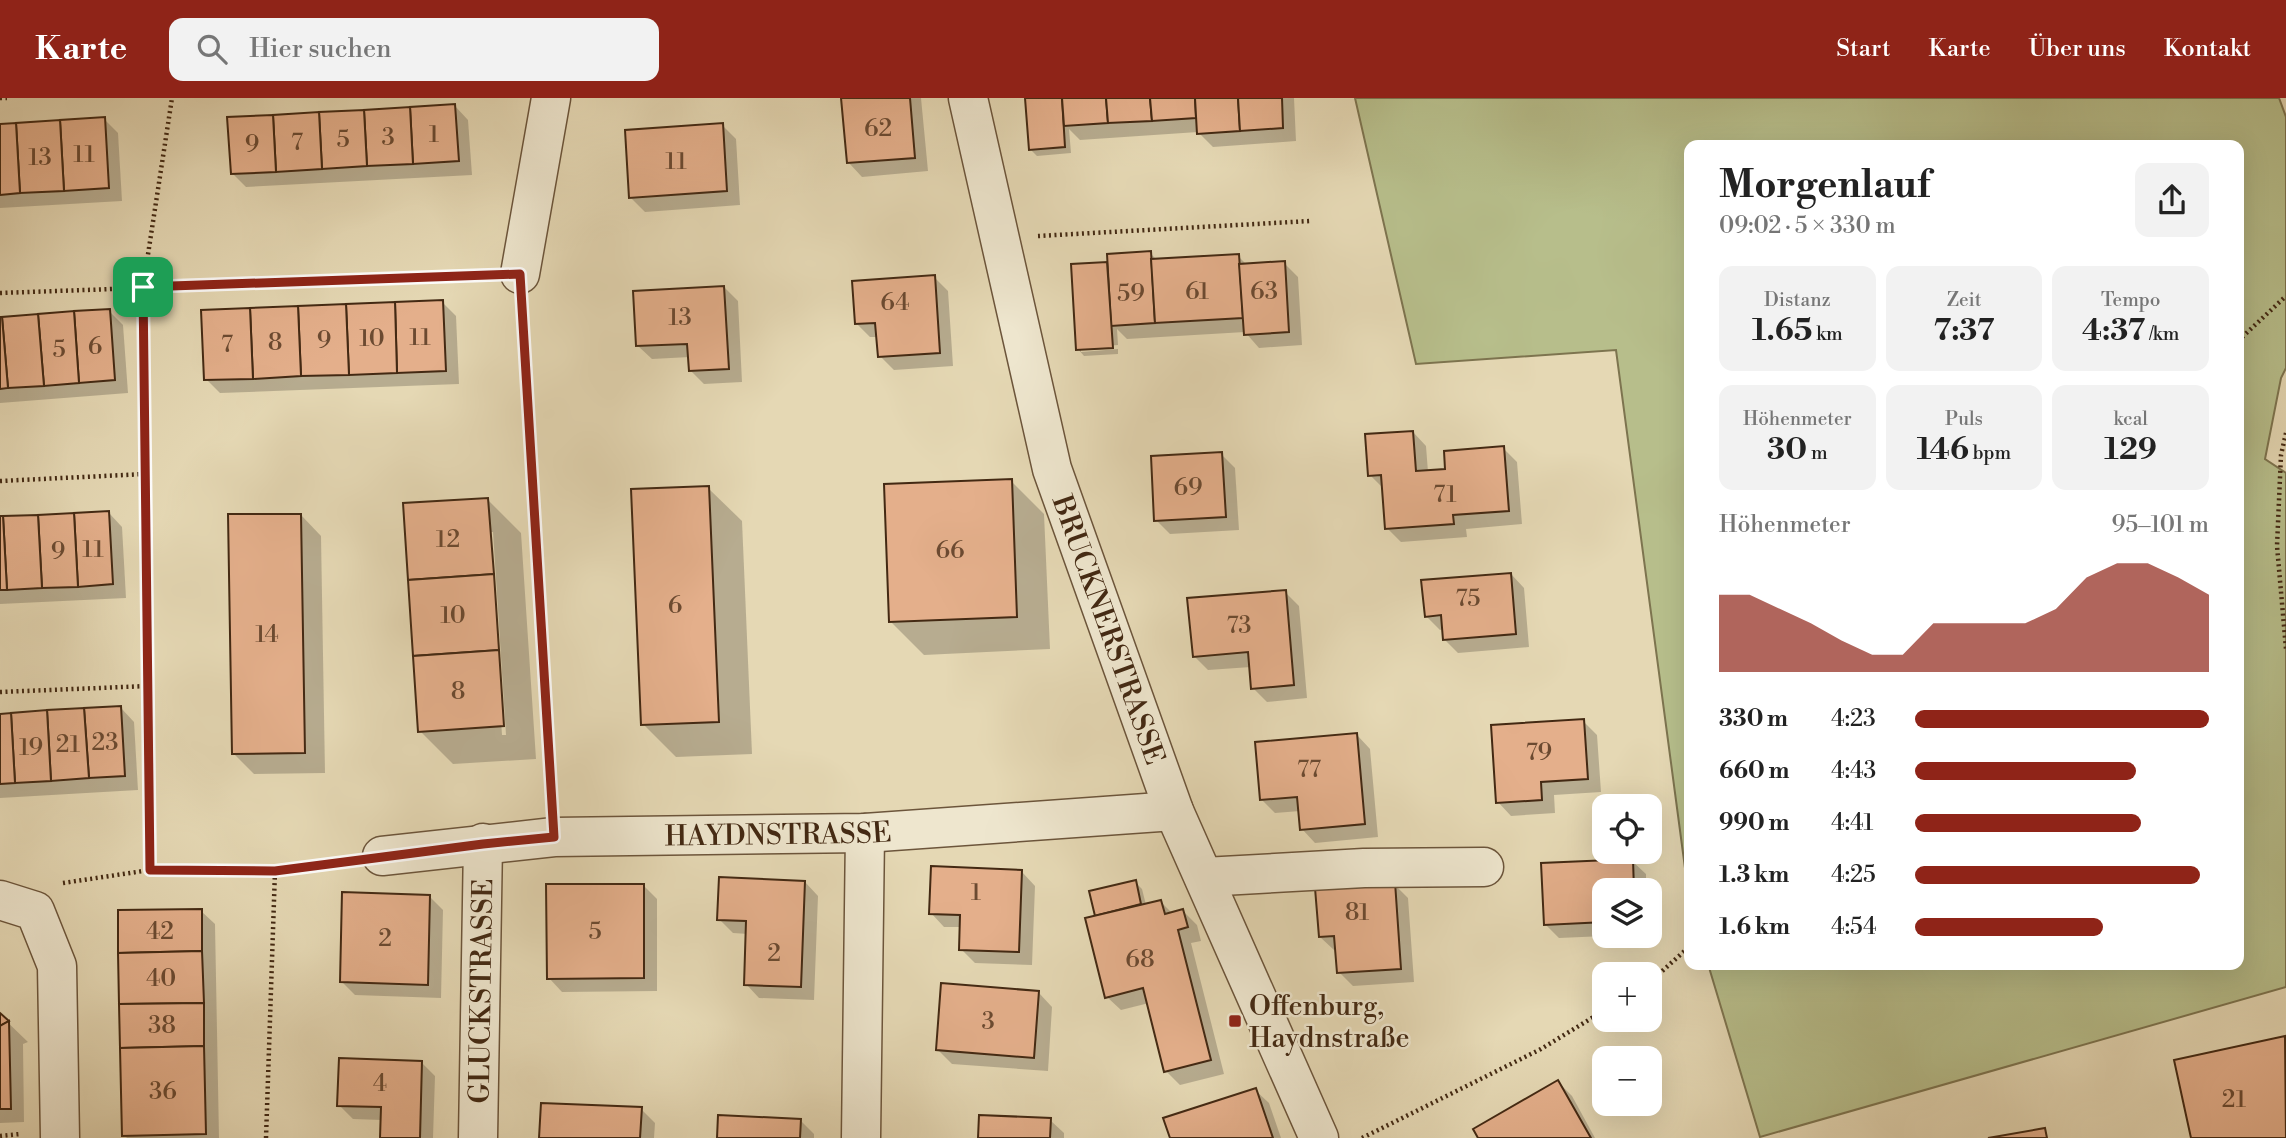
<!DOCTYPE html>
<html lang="de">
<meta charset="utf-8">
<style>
body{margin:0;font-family:"Libre Bodoni",serif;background:#f2f2f2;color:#222;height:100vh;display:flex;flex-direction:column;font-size:26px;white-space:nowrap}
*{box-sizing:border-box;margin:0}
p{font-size:23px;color:#767676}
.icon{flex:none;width:38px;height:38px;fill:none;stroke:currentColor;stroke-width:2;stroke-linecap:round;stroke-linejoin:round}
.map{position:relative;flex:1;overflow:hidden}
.side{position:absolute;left:1684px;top:42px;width:560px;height:830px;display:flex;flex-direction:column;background:#fff;border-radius:14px;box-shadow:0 7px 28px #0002}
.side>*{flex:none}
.tools{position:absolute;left:1592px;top:696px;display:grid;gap:14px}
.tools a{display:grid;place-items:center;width:70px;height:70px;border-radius:14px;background:#fff;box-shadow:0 7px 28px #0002;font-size:35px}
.pin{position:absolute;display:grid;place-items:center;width:60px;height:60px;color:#fff;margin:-30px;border-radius:14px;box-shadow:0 4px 10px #0006}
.round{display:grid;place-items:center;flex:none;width:74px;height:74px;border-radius:14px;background:#f2f2f2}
.overview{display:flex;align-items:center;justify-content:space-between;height:119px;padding:0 35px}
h1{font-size:38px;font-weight:700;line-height:52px}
.figures{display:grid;grid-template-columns:repeat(3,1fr);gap:10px;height:119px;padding:7px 35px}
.figures div{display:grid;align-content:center;border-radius:14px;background:#f2f2f2;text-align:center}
.figures b{font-size:30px;font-weight:700}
.figures small{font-size:19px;font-weight:400}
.figures p{font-size:19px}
.chart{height:196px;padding:14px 35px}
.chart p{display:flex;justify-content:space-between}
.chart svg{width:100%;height:126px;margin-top:7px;fill:#8f2418;opacity:.7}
ul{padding:0 35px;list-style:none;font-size:23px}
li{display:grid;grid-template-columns:112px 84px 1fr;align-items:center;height:52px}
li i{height:18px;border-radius:9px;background:#8f2418}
header{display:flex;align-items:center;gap:42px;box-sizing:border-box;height:98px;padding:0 35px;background:#8f2418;color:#fff}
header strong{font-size:33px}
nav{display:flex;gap:38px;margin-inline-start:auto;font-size:24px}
.search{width:490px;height:63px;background:#f2f2f2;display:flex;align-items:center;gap:18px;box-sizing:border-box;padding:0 24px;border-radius:14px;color:#767676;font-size:26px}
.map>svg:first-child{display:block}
.green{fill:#b7be8b;stroke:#7d744f;stroke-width:2}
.shadow{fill:#0003;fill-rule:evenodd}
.building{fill:#e4af8b;stroke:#432913;stroke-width:2}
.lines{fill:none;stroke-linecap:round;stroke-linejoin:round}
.minor-casing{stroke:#6c553b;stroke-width:41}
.path{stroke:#432913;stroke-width:4.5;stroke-dasharray:2 3.5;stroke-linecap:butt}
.minor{stroke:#eee6ce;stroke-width:38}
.route-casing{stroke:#fff;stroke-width:14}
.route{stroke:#8f2418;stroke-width:9}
.poi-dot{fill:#8f2418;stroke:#eee6ce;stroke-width:2.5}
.labels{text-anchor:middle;stroke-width:5;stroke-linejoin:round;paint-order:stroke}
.number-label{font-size:24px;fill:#6b4a31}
.street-label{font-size:28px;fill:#432913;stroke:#eee6ce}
.poi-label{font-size:28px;fill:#432913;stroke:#eee6ce;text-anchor:start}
</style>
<header>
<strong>Karte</strong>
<div class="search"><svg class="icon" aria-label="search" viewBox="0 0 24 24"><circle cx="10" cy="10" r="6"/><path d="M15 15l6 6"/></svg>Hier suchen</div>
<nav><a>Start</a><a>Karte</a><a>Über uns</a><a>Kontakt</a></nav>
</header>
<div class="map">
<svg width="2286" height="1040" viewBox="0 0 2286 1040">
<rect width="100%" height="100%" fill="#e5d8b4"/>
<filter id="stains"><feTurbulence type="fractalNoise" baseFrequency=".00286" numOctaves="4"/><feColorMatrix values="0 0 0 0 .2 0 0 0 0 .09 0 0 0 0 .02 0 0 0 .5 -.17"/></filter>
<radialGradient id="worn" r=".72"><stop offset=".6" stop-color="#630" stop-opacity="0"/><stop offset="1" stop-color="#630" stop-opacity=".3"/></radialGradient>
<polygon class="green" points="1355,0 2279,0 2286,19 2286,270 2281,280 2265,361 2286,375 2286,889 1760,1039 1708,866 2238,866 2238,47 1689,47 1689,800 1616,252 1416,266"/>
<g class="shadow">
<polygon points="843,0 921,0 928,73 862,79 849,65"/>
<polygon points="1027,0 1294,0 1296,43 1213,49 1198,34 1080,42 1069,31 1071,55 1037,58 1030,51"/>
<polygon points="455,8 468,22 472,77 246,89 232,75"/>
<polygon points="104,21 118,35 122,103 0,110 0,27"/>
<polygon points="722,27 736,41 740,107 645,114 631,100"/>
<polygon points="1150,155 1158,163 1238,158 1247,167 1284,165 1298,179 1302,247 1259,250 1245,234 1127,241 1117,231 1118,247 1081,250 1081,254 1118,251 1118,256 1084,258 1078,251 1072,167 1109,165"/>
<polygon points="934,179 948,193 953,268 894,272 880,258 878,239 870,239 857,226"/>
<polygon points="724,189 738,203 742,284 704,286 690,272 690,259 652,261 638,248"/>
<polygon points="442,204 456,218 459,286 220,295 206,281"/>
<polygon points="109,213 123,227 128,295 0,305 0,221"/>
<polygon points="1413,334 1426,348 1428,374 1447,373 1503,350 1517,364 1522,426 1466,431 1467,439 1401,444 1387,430 1384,391 1370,377"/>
<polygon points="1221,356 1235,370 1239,432 1170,436 1156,422"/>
<polygon points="1011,383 1044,416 1050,551 924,557 891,524"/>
<polygon points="708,390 742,423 752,656 676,659 643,626"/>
<path d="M488,402L521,435L536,661L453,666L420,633ZM489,434H493L506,637H502Z"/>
<polygon points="109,415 122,429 126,500 0,506 0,420"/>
<polygon points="301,417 321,438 325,675 254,676 234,656"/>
<polygon points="1511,476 1524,490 1529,549 1458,555 1444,541 1444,531 1440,532 1426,518"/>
<polygon points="1285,494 1299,508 1307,600 1267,604 1253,590 1251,569 1208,572 1194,558"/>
<polygon points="121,610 134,624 138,692 0,700 0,617"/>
<polygon points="1583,623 1597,637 1601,694 1554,697 1555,715 1511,718 1498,704"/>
<polygon points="1357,637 1370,651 1378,739 1315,745 1302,731 1300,713 1275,715 1261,701"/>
<polygon points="1632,763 1646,776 1646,793 1605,793 1605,838 1559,840 1545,826"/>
<polygon points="1022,774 1035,788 1032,867 975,865 961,851 962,829 944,829 931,815"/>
<polygon points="805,784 818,798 814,902 759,900 746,886 748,836 733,835 719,821"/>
<polygon points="1135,784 1142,791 1146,807 1160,803 1173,816 1183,813 1197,827 1201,843 1191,845 1224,976 1180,987 1166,973 1149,905 1121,912 1107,899 1097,819"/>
<polygon points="1394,786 1408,800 1414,884 1353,888 1339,874 1337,852 1334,852 1320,839"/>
<polygon points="643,787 657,801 657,893 562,894 549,880"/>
<polygon points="430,799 443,812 441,900 355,897 341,883"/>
<polygon points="201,813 215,826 219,1040 127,1040 124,1037"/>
<polygon points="1039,895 1052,909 1048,973 952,966 938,952"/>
<polygon points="0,917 28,944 23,946 24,1024 0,1025"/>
<polygon points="2284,940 2286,942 2286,1040 2193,1040"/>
<polygon points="422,965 435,978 433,1040 382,1040 382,1022 353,1021 339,1007"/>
<polygon points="1558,984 1572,998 1595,1040 1480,1040"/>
<polygon points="1255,992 1269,1005 1281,1040 1172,1040"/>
<polygon points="641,1011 655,1025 654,1040 541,1040"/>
<polygon points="800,1022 814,1036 814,1040 718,1040"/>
<polygon points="1050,1022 1064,1035 1064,1040 980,1040"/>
</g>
<g class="building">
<polygon points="841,0 910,0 915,60 847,65"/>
<polygon points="1025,0 1062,0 1065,49 1029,52"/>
<polygon points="1062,0 1106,0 1108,25 1064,28"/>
<polygon points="1106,0 1150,0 1152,23 1108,25"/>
<polygon points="1150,0 1195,0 1196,20 1152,23"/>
<polygon points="1195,0 1238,0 1240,33 1197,36"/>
<polygon points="1238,0 1282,0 1283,30 1240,33"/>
<polygon points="455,6 459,63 413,66 410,9"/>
<polygon points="410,9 413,66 367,68 364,12"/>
<polygon points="364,12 367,68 322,71 319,14"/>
<polygon points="319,14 322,71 276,74 273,17"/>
<polygon points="273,17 276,74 231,76 227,19"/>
<polygon points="105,19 109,90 64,93 60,22"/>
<polygon points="60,22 64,93 20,95 16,25"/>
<polygon points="16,25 20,95 0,97 0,26"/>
<polygon points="723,25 727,93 629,100 625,32"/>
<polygon points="1151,153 1155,225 1111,228 1107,156"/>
<polygon points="1239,156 1243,220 1155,225 1151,161"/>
<polygon points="1285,163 1289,234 1244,237 1239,166"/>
<polygon points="1107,164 1113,250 1076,252 1071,166"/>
<polygon points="935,177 940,255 878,259 875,225 855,226 852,183"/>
<polygon points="724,188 729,271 689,273 687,246 636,248 633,193"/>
<polygon points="443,202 446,273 397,275 395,204"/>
<polygon points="395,204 397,275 349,277 346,206"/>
<polygon points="346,206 349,277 301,278 298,208"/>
<polygon points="298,208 301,278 253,281 250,210"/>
<polygon points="250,210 253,281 204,282 201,212"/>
<polygon points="110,211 115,282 79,285 74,213"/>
<polygon points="74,213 79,285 44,288 38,216"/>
<polygon points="38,216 44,288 8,290 2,219"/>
<polygon points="0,219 2,219 8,290 0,291"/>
<polygon points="1413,333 1416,373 1445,371 1444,353 1504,348 1509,413 1453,417 1454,426 1385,431 1381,377 1368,378 1365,336"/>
<polygon points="1222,354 1226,419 1154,423 1151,358"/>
<polygon points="1012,381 1017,519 889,524 884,386"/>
<polygon points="709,388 719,624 641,627 631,391"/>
<polygon points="488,400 494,476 408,482 403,405"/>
<polygon points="109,413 113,486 78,489 74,415"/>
<polygon points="74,415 78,489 42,490 38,417"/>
<polygon points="228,416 301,416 305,655 232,656"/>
<polygon points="38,417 42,490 7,492 3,418"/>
<polygon points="0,418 3,418 7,492 0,492"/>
<polygon points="1511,475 1516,536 1443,542 1441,517 1425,519 1421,482"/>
<polygon points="494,476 499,552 413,558 408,482"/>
<polygon points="1286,492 1294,587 1251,591 1248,554 1193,559 1187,500"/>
<polygon points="499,552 504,628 418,634 413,558"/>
<polygon points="121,608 125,678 89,680 84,610"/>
<polygon points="84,610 89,680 51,683 47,612"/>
<polygon points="47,612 51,683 15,685 11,615"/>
<polygon points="11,615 15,685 0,686 0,616"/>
<polygon points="1584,621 1588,681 1541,684 1542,702 1496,705 1491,627"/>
<polygon points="1357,635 1365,726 1300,732 1297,699 1260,702 1255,644"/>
<polygon points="1633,761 1634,793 1605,793 1605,824 1544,827 1541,765"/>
<polygon points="931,768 1022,772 1019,854 959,852 960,817 929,816"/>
<polygon points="719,779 805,783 801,889 744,887 746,823 717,822"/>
<polygon points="1136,782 1141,806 1095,818 1089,793"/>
<polygon points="1395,784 1401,871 1337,875 1334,838 1319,839 1315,790"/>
<polygon points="546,786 644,786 644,880 547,881"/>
<polygon points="342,794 430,797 428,887 340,884"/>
<polygon points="1161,802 1165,816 1183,811 1188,829 1178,832 1211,962 1164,974 1143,890 1105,900 1085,820"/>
<polygon points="202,811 202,853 118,855 118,812"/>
<polygon points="202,853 204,905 119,906 118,855"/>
<polygon points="941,885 1039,893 1034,960 936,952"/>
<polygon points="204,905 204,948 120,950 119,906"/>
<polygon points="0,915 9,923 0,928"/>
<polygon points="9,923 11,1011 0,1011 0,928"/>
<polygon points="2285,938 2286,1040 2191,1040 2174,962"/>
<polygon points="204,948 206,1036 122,1038 120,950"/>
<polygon points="339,960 422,963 420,1040 380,1040 381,1009 337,1008"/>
<polygon points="1558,982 1591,1040 1478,1040 1473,1031"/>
<polygon points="1256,990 1273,1040 1170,1040 1163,1020"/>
<polygon points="541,1005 642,1009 640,1040 539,1040"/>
<polygon points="718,1017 801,1021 800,1040 717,1040"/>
<polygon points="979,1017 1051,1020 1050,1040 978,1040"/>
<polygon points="2045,1030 2047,1040 1988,1040"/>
</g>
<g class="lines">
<defs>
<g id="minor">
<path id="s1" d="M968,0L1052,371L1174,713L1319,1040"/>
<polyline points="520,176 551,0"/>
<path id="s2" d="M382,758L554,739L865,735L1174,713"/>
<polyline points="1204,779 1364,770 1484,769"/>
<polyline points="0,802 35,813 57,868 60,1040"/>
<path id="s3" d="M478,1040L483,745"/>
<polyline points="861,1040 865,735"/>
</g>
</defs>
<use href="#minor" class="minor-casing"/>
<g class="path">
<polyline points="0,0 7,0"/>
<polyline points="1038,138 1310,123"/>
<polyline points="0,195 481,178"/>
<polyline points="522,213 552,700"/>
<polyline points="2238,243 2286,198"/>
<polyline points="2286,335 2281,357 2277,448 2286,551"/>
<polyline points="0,383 145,376"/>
<polyline points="0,594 148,588"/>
<polyline points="150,772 143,189 172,0"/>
<polyline points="63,785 150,772 275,773 343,764"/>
<polyline points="1650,884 1689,849"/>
<polyline points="0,1038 20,1036"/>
<polyline points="266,1040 275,773"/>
<polyline points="1362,1040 1541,951 1605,912"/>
</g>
<use href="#minor" class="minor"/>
</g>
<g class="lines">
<defs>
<polygon id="route" points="520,176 554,739 483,746 275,773 150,772 143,189"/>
</defs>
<use href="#route" class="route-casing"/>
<use href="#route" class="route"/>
</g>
<rect class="poi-dot" x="1228" y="916" width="14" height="14" rx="3.5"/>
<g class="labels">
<g class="number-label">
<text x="878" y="38">62</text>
<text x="434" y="44">1</text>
<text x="388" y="47">3</text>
<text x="343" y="49">5</text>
<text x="297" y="52">7</text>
<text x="252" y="54">9</text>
<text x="84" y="64">11</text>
<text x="40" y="67">13</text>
<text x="676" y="71">11</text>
<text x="1197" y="201">61</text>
<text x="1264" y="201">63</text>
<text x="1131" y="203">59</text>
<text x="895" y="212">64</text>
<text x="680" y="227">13</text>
<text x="420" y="247">11</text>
<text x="372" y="248">10</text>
<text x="324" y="250">9</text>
<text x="275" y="252">8</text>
<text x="227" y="254">7</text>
<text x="95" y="256">6</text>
<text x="59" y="259">5</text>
<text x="1188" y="397">69</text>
<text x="1445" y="404">71</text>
<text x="448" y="449">12</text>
<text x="93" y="459">11</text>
<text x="950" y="460">66</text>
<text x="58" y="461">9</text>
<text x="1468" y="508">75</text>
<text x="675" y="515">6</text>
<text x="453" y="525">10</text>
<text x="1239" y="535">73</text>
<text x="267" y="544">14</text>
<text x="458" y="601">8</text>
<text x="105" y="652">23</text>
<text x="68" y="654">21</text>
<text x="31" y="657">19</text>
<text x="1539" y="662">79</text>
<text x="1309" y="679">77</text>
<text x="976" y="802">1</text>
<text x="1357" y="822">81</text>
<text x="160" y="841">42</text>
<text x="595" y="841">5</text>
<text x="385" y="848">2</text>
<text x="774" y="863">2</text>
<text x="1140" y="869">68</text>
<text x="161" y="888">40</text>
<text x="988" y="931">3</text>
<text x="162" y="935">38</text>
<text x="380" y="993">4</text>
<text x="163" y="1001">36</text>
<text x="2234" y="1009">21</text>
</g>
<g class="street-label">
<text dy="10" stroke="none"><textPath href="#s1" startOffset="551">BRUCKNERSTRASSE</textPath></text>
<text dy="10" stroke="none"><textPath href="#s2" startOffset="397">HAYDNSTRASSE</textPath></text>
<text dy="10" stroke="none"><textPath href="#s3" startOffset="147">GLUCKSTRASSE</textPath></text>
</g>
<g class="poi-label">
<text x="1249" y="917">Offenburg,<tspan x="1249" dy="32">Haydnstraße</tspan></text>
</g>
</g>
<rect width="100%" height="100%" filter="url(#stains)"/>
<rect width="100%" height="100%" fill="url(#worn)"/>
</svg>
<div class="tools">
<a><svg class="icon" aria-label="locate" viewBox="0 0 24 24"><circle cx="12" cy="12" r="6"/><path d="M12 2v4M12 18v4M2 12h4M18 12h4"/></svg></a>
<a><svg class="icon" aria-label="layers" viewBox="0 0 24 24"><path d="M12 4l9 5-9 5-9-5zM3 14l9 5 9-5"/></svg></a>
<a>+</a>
<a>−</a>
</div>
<div class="pin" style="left:143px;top:189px;background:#1e9e55"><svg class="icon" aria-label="arrive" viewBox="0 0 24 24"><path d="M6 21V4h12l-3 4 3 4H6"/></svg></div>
<section class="side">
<div class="overview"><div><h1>Morgenlauf</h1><p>09:02 · 5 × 330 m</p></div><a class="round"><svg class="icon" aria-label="share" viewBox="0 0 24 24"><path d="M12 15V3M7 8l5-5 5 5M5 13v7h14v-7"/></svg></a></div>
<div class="figures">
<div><p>Distanz</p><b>1.65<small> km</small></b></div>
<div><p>Zeit</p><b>7:37</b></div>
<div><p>Tempo</p><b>4:37<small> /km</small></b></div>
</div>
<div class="figures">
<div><p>Höhenmeter</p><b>30<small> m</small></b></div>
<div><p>Puls</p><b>146<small> bpm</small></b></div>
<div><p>kcal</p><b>129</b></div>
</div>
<div class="chart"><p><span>Höhenmeter</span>95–101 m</p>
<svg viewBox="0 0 160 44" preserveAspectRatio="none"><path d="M0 44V17L10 17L20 22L30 27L40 33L50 38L60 38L70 27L80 27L90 27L100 27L110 22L120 11L130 6L140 6L150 11L160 17V44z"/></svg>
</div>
<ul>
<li><b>330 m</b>4:23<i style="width:100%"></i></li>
<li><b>660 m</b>4:43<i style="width:75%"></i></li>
<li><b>990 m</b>4:41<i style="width:77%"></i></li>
<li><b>1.3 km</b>4:25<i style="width:97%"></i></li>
<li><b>1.6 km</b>4:54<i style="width:64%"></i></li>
</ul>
</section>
</div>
